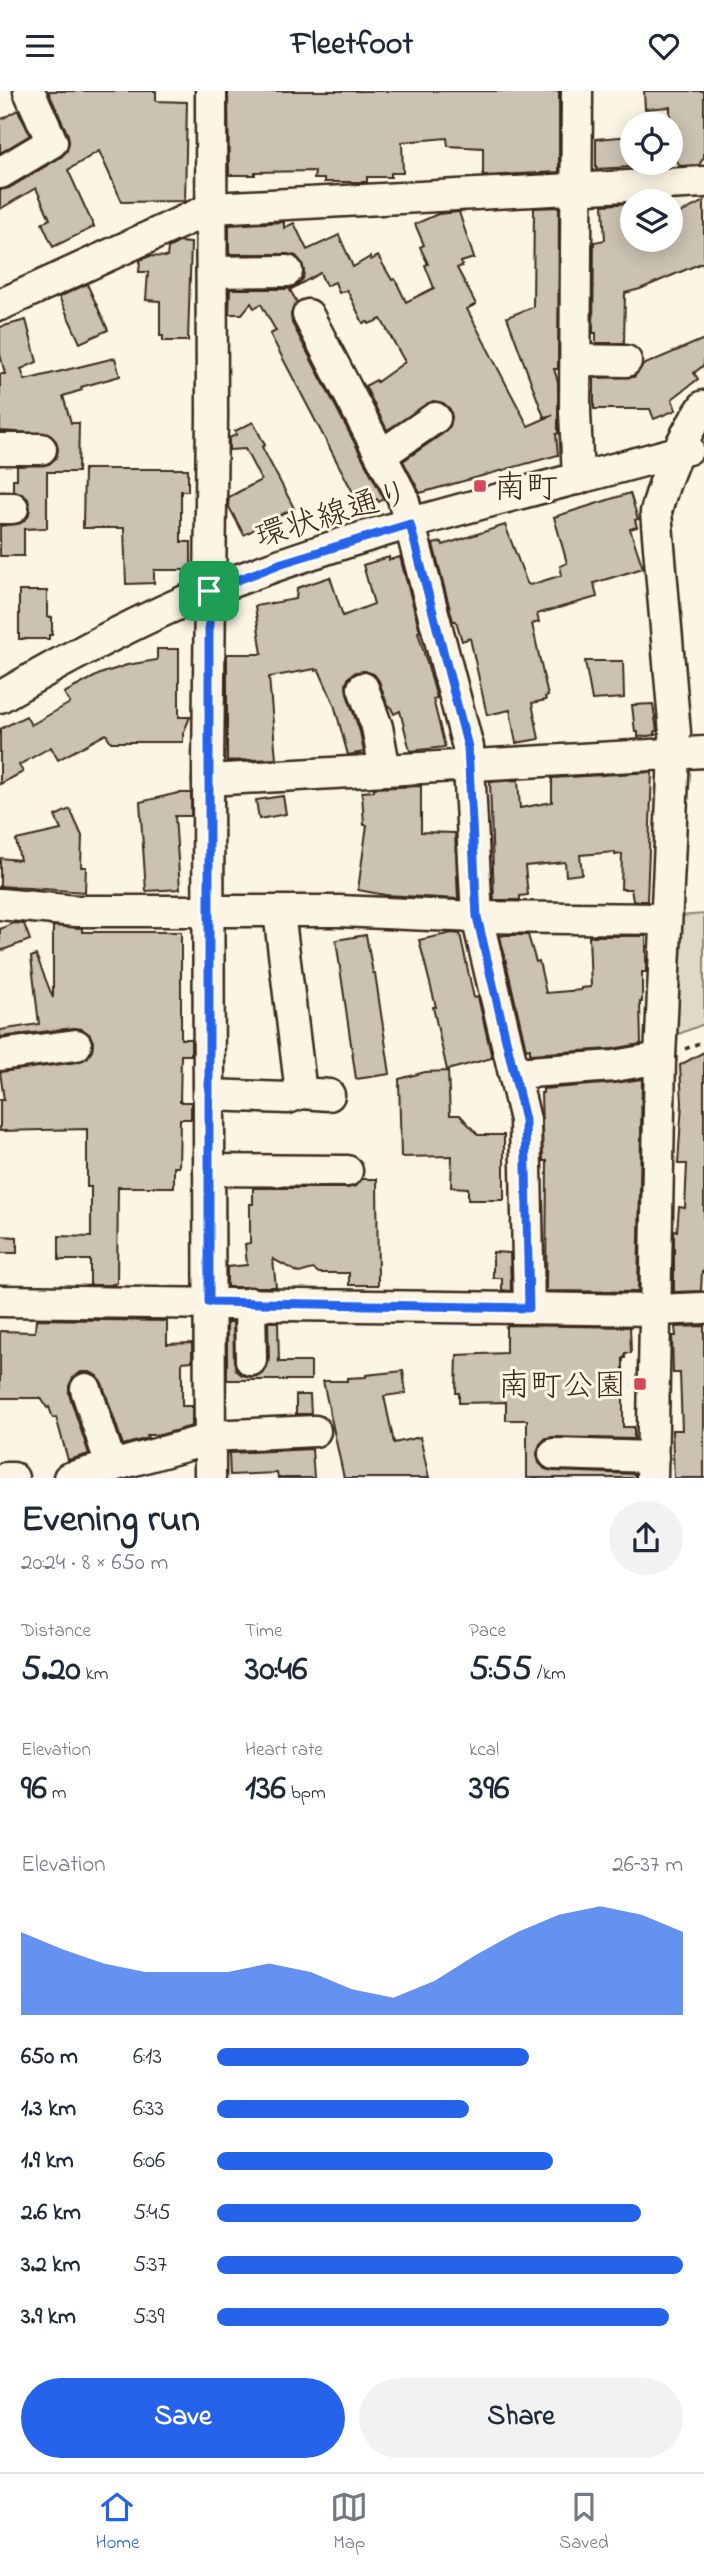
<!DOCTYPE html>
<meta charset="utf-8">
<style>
body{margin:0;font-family:"Indie Flower","Klee One",sans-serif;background:#f2f2f3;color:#1f2937;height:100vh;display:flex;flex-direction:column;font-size:26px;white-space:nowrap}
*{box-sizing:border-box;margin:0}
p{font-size:23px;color:#747a83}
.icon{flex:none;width:38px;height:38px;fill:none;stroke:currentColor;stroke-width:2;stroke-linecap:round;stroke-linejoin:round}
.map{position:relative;height:1387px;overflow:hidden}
.panel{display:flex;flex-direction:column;background:#fff;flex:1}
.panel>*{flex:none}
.tools{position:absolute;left:620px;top:21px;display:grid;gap:14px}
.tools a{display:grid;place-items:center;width:63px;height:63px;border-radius:50%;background:#fff;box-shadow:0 4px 18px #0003;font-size:35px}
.pin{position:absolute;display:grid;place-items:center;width:60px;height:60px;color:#fff;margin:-30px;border-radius:14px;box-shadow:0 4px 10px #0006}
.round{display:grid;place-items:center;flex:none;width:74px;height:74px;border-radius:37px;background:#f2f2f3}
.summary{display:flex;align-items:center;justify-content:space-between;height:119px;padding:0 21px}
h1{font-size:38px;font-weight:700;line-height:52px}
.metrics{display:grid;grid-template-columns:repeat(3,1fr);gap:10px;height:119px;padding:7px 21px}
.metrics div{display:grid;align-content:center}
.metrics b{font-size:35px;font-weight:700}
.metrics small{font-size:19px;font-weight:400}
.metrics p{font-size:19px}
.chart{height:196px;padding:14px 21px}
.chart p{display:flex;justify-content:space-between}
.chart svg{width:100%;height:126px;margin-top:7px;fill:#2563eb;opacity:.7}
.button{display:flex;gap:14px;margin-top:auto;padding:14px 21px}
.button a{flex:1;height:80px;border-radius:42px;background:#2563eb;color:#fff;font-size:28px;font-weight:700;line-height:80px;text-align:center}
.button a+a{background:#f2f2f3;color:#1f2937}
ul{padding:0 21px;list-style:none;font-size:23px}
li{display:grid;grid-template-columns:112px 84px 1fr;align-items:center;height:52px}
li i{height:18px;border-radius:9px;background:#2563eb}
header{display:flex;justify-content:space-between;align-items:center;height:91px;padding:0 21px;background:#fff;font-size:32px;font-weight:700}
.tabs{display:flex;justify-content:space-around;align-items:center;height:98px;border-top:2px solid #e0e1e3;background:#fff;font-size:19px;color:#747a83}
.tabs a{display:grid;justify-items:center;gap:4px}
.tabs .current{color:#2563eb}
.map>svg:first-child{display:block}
.green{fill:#e0d8c8;stroke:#8e8173;stroke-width:2}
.building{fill:#ccc2b3;stroke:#3b2a1e;stroke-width:2}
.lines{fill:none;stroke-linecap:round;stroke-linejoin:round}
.minor-casing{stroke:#3b2a1e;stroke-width:35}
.path{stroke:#3b2a1e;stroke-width:3.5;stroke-dasharray:5 5;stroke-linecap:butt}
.minor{stroke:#fcf5e5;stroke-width:30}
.route-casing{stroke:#fff;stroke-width:14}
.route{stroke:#2563eb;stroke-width:9}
.poi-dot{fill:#d1495b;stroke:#fcf5e5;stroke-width:2.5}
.labels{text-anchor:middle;stroke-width:6;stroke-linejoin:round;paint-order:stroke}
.poi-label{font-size:32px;fill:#3b2a1e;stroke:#fcf5e5;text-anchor:start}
.street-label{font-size:32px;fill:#3b2a1e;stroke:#fcf5e5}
</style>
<header><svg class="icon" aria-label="menu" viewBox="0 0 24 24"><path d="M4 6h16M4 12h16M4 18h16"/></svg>Fleetfoot<svg class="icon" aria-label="heart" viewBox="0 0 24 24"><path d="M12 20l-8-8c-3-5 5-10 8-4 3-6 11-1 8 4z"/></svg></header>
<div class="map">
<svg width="704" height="1387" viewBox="0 0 704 1387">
<rect width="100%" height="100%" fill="#fcf5e5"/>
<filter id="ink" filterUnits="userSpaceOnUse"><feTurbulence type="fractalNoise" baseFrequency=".0143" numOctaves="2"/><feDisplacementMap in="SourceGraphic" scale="14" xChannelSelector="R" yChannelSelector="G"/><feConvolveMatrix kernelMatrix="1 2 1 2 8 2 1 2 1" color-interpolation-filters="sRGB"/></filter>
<g filter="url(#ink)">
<polygon class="green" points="704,823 704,933 676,944 680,825"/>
<g class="building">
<polygon points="48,0 156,0 156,10 187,11 185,110 122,111 99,60 68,79 94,136 53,156 42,132 50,128 36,97 0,118 0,99 9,97 61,66 67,60 69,51 68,44"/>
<polygon points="228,0 559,0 559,81 483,85 483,57 448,55 447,47 402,51 403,82 391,82 391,86 367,86 367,91 324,91 324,88 314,88 315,80 255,81 255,84 229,84"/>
<polygon points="644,0 704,0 704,66 699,74 680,75 670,58 670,16 645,18"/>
<polygon points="18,19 30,44 0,62 0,29"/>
<polygon points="632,45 632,76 596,78 596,48"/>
<polygon points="704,110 704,171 640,198 625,202 624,252 596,252 596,242 593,242 594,151 605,149 603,114 632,112 632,149 670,149 670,127"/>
<polygon points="559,116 558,278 554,278 558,291 558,342 556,343 558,364 420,402 403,370 445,341 450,335 452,326 450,318 443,312 433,310 387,339 365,295 376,289 377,291 405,271 381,228 369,233 368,231 363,232 347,199 339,202 335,191 326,195 320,182 290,199 297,211 291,223 292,232 384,408 379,411 377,408 366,414 364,411 359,413 270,243 276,240 261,213 254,217 251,212 242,223 229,223 230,198 287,198 295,195 303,188 304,180 302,172 296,165 287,163 229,163 229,134 284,131 284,137 294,132 307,159 339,144 353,176 370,166 371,169 378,165 392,189 395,188 406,211 434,197 425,174 428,173 420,156 424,154 415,133 438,123 459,121 474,167 461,171 462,175 457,177 476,213 467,218 528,335 553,324 544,326 507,226 533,216 534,117"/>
<polygon points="179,151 191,152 188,250 163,250 163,245 160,245 160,210 146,209 148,181 139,181 140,169 150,165 167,166 168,157"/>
<polygon points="87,193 108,239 80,252 59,206"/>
<polygon points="26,229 37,271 21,278 25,289 115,267 120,285 81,296 82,299 63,305 71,332 79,332 78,381 47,381 47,437 24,438 24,465 0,465 0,435 21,432 28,426 30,418 28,408 21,402 13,400 13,388 17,388 17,375 49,373 56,367 58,359 56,350 49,343 0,340 0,283 5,283 0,263 0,236"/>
<polygon points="704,248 704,274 694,282 698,288 672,308 676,319 654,328 650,318 594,318 594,287 634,286 643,274"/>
<polygon points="253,331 265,354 262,356 294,417 244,444 228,414 229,406 261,389 245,358 229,359 229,347 236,344 235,340"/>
<polygon points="84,378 188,378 188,400 181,400 181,451 191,451 191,479 154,479 154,492 126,493 124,437 83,437"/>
<polygon points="630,402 638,428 635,429 637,436 630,438 643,477 594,492 597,506 537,523 539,531 532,533 548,605 545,606 546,609 532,612 539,648 516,652 510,619 487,624 470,547 462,550 456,530 453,530 433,453 442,451 443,454 505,434 527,492 530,494 562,484 560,475 567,472 554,426"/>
<polygon points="389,466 389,469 400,466 420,540 418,541 437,607 433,608 445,656 410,660 400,620 394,623 390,615 388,616 379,590 374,583 365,580 356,581 349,586 346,593 347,603 360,641 364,661 348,664 334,613 319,579 315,580 315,578 269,586 276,668 227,670 227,563 262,563 255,515 296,508 297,497 330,486 343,525 374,513 363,474"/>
<polygon points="19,500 47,500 47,526 52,526 52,544 49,544 49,548 19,548"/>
<polygon points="157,558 179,558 179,626 190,626 183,643 183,651 111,651 106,643 58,669 51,656 19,674 23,681 0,693 0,638 26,625 31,634 70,612 64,602 100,583 127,574 157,569"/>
<polygon points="585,570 623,570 624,607 592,609"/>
<polygon points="653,613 657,640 655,640 655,644 638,646 638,641 635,641 632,614"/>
<polygon points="652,681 647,810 633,810 631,798 621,798 622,763 615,764 615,761 580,764 582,783 566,785 565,771 525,775 528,804 520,805 520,809 494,809 490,691 518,689 520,717 552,711 552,687"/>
<polygon points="421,695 421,741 455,742 458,808 385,804 358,799 367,734 364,734 362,701 374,700 374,697"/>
<polygon points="178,702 191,702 191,725 175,725 180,798 146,800 140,711"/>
<polygon points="283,705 286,723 259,728 256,709"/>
<polygon points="70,718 82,745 81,776 86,776 85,801 0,795 0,767 20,769 16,749 61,739 55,725"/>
<polygon points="14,832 24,833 30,849 0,860 0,838"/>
<polygon points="53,835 82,837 82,841 181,841 181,948 191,948 191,964 181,964 180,1011 191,1011 191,1028 180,1028 179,1076 174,1076 174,1096 118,1096 117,1192 110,1194 90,1194 90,1169 59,1169 59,1145 91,1146 91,1096 87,1096 87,1038 0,1040 0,1009 4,1009 0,981 78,971 87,967 92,960 93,951 90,944 82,938 74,937 0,946 0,939 39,933 31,866 36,864 53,907"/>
<polygon points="452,842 460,843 474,907 478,906 492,967 447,979 433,916 436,916 419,849"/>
<polygon points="366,844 373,882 375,882 390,983 356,988 336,849"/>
<polygon points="506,844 528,844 536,871 539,870 546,902 581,899 581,897 591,896 589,845 646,845 646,881 642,881 642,911 640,911 641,953 612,958 530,963 530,957 526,958 500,845"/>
<polygon points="704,961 704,1181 702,1181 701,1200 674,1201 674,1139 677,1140 679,1116 685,1117 687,1073 678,1073 682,1012 680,974"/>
<polygon points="448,980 450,1024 460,1024 478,1044 504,1044 504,1109 468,1109 468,1097 451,1096 452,1065 401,1066 399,988 425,981"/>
<polygon points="642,988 638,1201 546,1200 547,1070 543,1070 541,1002 543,1002 543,998 615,992"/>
<polygon points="362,1088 377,1088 378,1194 349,1194 349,1182 319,1182 313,1178 299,1182 273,1168 276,1196 227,1196 227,1176 247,1174 245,1153 250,1152 250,1113 253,1113 253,1097 347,1097 356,1095"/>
<polygon points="0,1145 17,1146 17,1162 0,1162"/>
<polygon points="493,1161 510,1162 511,1200 502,1199 502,1187 493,1187"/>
<polygon points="36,1228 167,1230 167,1253 192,1252 192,1270 182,1271 182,1315 192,1315 192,1335 160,1344 147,1344 148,1347 123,1354 102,1292 97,1285 90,1281 81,1281 73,1287 69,1295 69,1303 89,1363 68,1369 56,1326 53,1327 49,1316 47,1317 41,1307 0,1307 0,1240 35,1241"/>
<polygon points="227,1231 233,1231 234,1270 236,1279 242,1284 252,1286 261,1284 266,1278 269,1269 268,1231 278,1231 279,1271 311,1271 311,1289 227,1289"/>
<polygon points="509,1234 630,1236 631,1262 625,1262 625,1267 623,1267 623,1336 634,1336 634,1348 554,1346 546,1347 540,1353 537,1363 539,1372 545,1378 553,1380 635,1383 635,1387 527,1387 527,1329 506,1329 506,1311 459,1312 459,1302 456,1302 457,1264 506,1262 506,1236"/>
<polygon points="704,1235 704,1387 674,1387 672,1339 682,1339 680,1282 673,1282 672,1245 676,1245 675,1236"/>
<polygon points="403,1280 406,1302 384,1305 394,1352 420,1346 429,1387 344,1387 323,1290 347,1290 347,1287 366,1286 366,1284"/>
<polygon points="296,1304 310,1304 311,1323 296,1323"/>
<polygon points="312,1358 314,1387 278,1387 277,1382 230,1384 229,1362"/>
</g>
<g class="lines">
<defs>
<g id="minor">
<polyline points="577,0 575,320 578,388"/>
<polyline points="0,82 52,51 29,0"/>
<polyline points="212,181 287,180"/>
<polyline points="0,214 212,117 704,91"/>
<polyline points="308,224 403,407 468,656 477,826 525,1029 529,1217"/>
<polyline points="576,269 626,270"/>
<polyline points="0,358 41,358"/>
<polyline points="381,364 435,327"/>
<polyline points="0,417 13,417"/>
<polyline points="363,597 377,636 385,679"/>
<path d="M0,606C67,567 137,529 209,500C363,438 528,402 688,358"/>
<polyline points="208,689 704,661"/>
<polyline points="0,813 76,820 339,820 477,826 665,828"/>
<polyline points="279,821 301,1002 329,1004"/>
<polyline points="0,964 76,954"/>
<polyline points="515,982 614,975 660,967"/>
<polyline points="208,1004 288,1007 301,1002"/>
<polyline points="209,1079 347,1080"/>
<polyline points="0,1210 656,1219 704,1217"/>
<polyline points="250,1212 251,1269"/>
<polyline points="86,1298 111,1374"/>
<polyline points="210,1345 315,1340"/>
<polyline points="554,1363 653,1366"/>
<polyline points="6,1387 13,1387"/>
<polyline points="69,1387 210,1348"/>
<polyline points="210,1387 208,677 212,324 211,0"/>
<path d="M652,1387L660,967L675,642L656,421C666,382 681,348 704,315"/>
</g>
</defs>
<use href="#minor" class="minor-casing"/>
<polyline class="path" points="685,958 704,950"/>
<use href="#minor" class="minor"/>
</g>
</g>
<g class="lines" filter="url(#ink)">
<defs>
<polygon id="route" points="410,433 468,656 477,826 525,1029 529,1217 209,1211 209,500 282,472"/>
</defs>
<use href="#route" class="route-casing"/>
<use href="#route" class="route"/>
</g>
<g class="poi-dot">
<rect x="473" y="388" width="14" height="14" rx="3.5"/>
<rect x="633" y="1286" width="14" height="14" rx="3.5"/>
</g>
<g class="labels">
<g class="poi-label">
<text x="494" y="406">南町</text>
<text x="626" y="1304" text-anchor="end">南町公園</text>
</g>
<g class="street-label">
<text transform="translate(332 422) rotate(-17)" y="11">環状線通り</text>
</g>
</g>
</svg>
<div class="tools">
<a><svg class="icon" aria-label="locate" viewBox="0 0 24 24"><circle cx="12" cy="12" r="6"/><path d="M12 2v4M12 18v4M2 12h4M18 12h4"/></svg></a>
<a><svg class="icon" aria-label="layers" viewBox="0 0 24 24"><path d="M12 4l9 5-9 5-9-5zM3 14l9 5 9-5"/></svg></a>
</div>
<div class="pin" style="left:209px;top:500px;background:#1e9e55"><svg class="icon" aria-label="arrive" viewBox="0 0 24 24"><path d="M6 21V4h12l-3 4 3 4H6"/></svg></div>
</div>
<section class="panel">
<div class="summary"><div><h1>Evening run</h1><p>20:24 · 8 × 650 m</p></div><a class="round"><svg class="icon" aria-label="share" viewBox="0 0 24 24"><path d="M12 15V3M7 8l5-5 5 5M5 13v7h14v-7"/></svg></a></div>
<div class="metrics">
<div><p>Distance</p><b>5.20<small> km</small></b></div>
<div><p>Time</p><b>30:46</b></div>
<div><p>Pace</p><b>5:55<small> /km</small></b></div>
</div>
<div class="metrics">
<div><p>Elevation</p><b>96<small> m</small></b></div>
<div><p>Heart rate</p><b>136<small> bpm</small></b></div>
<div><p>kcal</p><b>396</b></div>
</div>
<div class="chart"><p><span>Elevation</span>26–37 m</p>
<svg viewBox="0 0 160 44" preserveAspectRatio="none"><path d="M0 44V15L10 21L20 26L30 29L40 29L50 29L60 26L70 29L80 35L90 38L100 32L110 23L120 15L130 9L140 6L150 9L160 15V44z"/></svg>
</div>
<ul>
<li><b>650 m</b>6:13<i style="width:67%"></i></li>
<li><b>1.3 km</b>6:33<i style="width:54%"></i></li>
<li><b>1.9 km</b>6:06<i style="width:72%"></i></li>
<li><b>2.6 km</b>5:45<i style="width:91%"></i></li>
<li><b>3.2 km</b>5:37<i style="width:100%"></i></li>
<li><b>3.9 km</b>5:39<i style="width:97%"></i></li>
</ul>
<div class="button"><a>Save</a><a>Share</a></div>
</section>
<nav class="tabs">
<a class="current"><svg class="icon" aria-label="home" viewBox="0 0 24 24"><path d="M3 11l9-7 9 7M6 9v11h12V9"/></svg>Home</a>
<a><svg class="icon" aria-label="map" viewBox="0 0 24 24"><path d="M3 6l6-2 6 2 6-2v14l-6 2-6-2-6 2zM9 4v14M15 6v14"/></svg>Map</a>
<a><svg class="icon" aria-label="saved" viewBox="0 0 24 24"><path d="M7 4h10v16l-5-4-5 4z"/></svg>Saved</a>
</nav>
